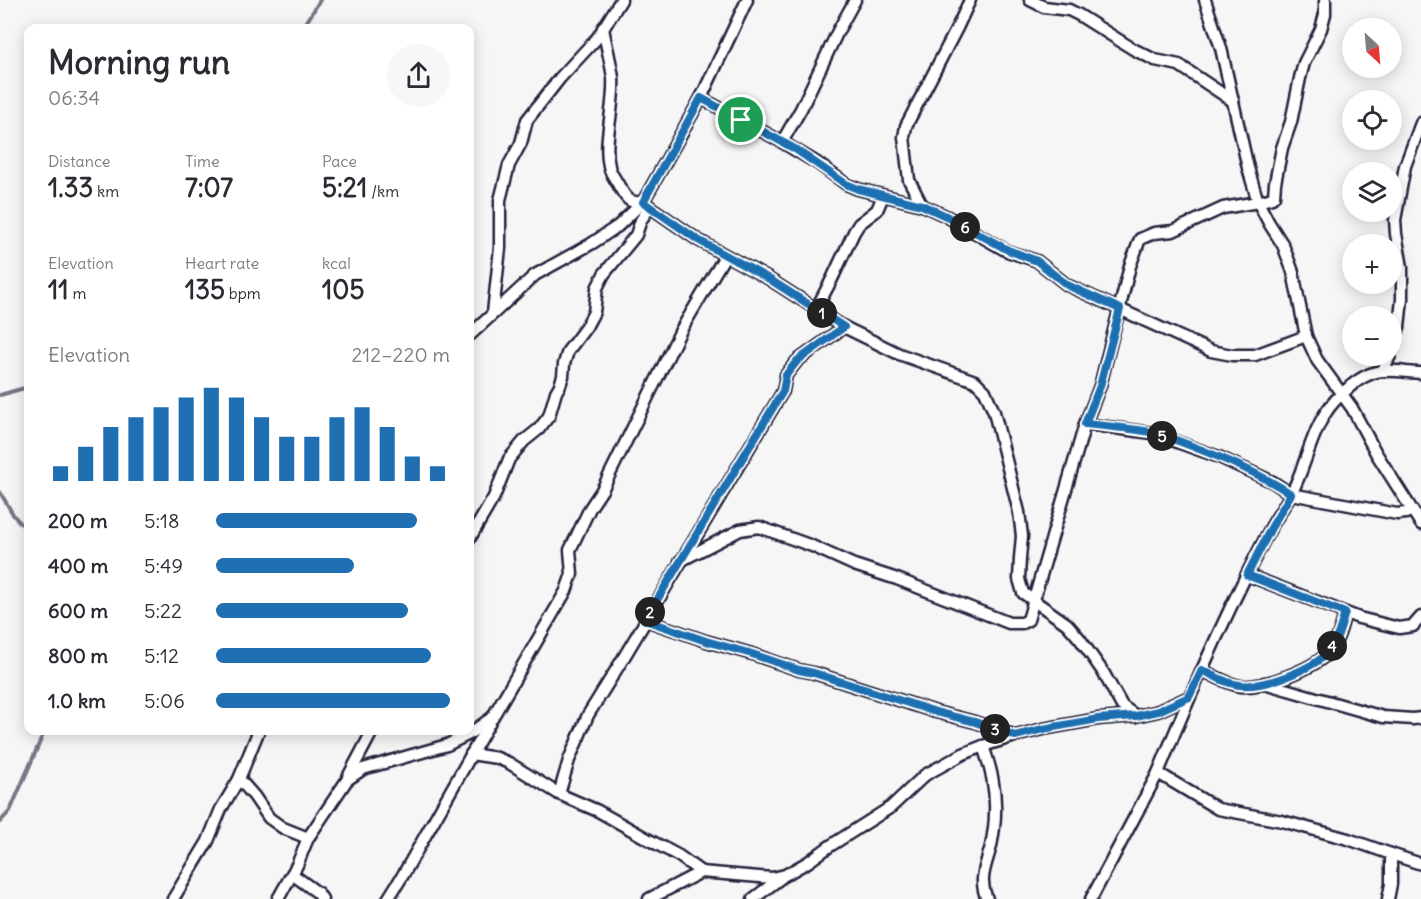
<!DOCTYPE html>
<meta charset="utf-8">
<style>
body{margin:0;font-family:Delius,sans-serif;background:#f7f7f7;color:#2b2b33;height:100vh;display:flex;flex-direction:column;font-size:22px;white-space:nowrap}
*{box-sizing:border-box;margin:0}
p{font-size:20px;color:#7c7c81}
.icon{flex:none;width:33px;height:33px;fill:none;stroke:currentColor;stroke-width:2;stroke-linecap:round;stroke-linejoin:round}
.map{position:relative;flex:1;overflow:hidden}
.side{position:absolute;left:24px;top:24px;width:450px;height:711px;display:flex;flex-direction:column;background:#fff;border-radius:12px;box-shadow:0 3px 15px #0003}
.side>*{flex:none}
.needle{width:39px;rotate:154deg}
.tools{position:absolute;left:1342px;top:18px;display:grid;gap:12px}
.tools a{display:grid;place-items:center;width:60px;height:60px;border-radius:50%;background:#fff;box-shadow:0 3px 15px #0003;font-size:30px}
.pin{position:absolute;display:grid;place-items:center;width:51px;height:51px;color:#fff;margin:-26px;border:3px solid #fff;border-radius:50%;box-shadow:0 2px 6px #0007}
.km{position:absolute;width:30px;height:30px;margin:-15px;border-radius:50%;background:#222;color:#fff;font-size:16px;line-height:30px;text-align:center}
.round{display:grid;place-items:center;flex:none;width:63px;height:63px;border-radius:32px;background:#f7f7f7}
.head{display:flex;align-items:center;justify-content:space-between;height:102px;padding:0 24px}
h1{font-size:33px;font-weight:700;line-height:45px}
.figures{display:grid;grid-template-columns:repeat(3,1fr);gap:9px;height:102px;padding:6px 24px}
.figures div{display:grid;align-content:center}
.figures b{font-size:26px;font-weight:700}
.figures small{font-size:16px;font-weight:400}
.figures p{font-size:16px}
.chart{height:168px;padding:12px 24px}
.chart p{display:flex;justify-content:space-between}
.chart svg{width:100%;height:108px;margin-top:6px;stroke:#1f6fb2;stroke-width:6}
ul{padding:0 24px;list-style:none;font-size:20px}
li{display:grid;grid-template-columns:96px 72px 1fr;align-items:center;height:45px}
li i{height:15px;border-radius:8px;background:#1f6fb2}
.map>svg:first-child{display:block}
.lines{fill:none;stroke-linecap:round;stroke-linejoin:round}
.stream{stroke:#767685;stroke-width:4}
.minor-casing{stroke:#22223b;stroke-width:15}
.minor{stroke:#fff;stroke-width:10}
.route-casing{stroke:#fff;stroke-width:12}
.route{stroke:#1f6fb2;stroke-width:8}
</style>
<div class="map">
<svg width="1421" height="899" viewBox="0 0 1421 899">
<rect width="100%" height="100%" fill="#f6f6f7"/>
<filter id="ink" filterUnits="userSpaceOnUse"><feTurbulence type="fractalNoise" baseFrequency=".0167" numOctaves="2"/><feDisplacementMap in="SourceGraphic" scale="12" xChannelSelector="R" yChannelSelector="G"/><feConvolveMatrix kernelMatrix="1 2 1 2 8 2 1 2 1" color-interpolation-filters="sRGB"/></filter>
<g filter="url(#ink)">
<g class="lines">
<g class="stream">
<polyline points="303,28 320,0"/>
<polyline points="0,395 28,387"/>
<polyline points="0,492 14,516 28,531"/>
<polyline points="0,822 10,811 45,730"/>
</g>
<defs>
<g id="minor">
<polyline points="1030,0 1044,7 1069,10 1079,15 1133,49 1155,60 1179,65 1233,101"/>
<polyline points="1205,0 1221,48 1248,168 1258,202 1269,223 1283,245 1293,272 1306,336 1317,360 1352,408 1376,453 1421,524"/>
<path d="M603,28C606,45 611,62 613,78C615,105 603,142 609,166C610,173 616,180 619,186C626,198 629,204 643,202L698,240L769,279L816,309L832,279L854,232L859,224L877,210L883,196"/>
<polyline points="701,98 747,0"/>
<polyline points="782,142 817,163 846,184 858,189 922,205 946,216 1007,251 1037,261 1067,285 1211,351 1232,355 1255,355 1306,336"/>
<polyline points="922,205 909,180 904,137 906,126 957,28 970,0"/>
<polyline points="816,309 844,327 899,354 975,381 985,391 994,412 1019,512 1022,536 1020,558 1019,579 1023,593 1067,624 1080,639 1103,672 1122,706 1136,716"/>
<polyline points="493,313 500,248 500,200 509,165 521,143 527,120 560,78 598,37 621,0"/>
<polyline points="470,335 535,275 591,244 618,226 643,202 701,98 782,142 801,109 838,31 855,0"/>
<polyline points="1392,350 1399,327 1402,299 1402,267 1396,234 1395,220 1405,166 1421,123"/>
<polyline points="1383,370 1390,356"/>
<polyline points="1085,424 1152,433 1219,457 1273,482 1291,494 1397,514 1406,513 1412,510"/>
<polyline points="470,538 494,497 509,459 524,441 539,429 549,416 556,392 560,385 563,376 564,364 568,351 586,327 594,312 597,288 604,274 636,235 641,220 650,207"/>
<polyline points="680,561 740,530 759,527 812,546 854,565 897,579 1009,623 1022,623 1028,620 1085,424 1100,386 1130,266 1140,239 1154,233 1173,231 1223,208 1258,202 1272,198 1274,196 1275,183 1282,148 1291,122 1300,78 1304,63 1321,29 1325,14 1325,0"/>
<polyline points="1247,575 1359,618 1399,628 1413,626 1421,617"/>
<polyline points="645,620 706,641 752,654 799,670 814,673 936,712 975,722 1014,735"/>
<path d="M1202,670C1214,676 1227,684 1240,686C1264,688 1314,669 1330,651C1338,641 1342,625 1345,613"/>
<polyline points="1264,683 1383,717 1413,719 1421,718"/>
<path d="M983,746C991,769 996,788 995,813C995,824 993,836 991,846C986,866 978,879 987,899"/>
<polyline points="471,754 497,758 509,763 559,794 598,811 653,842 679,856 701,872"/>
<polyline points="348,777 373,730"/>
<polyline points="239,779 254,796 269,818 283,828 308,838 297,865 278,899"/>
<polyline points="559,794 569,760 588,715 621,662 758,433 783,391 786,375 797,361 844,327"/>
<polyline points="308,838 347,780 363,769 447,745 469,734 490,719"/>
<polyline points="1391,854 1421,864"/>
<polyline points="292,874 318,893 322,899"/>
<polyline points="173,899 208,841 221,809 239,779 259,730"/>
<polyline points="388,899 403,875 492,718 566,591 572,574 570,550 590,508 602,490 681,330 725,256"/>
<polyline points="649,899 701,872 772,878 785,875 808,862 830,846 891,807 925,775 963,754 983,746 1015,736 1043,729 1098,719 1136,716 1158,711 1189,697"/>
<polyline points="753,899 782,877"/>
<polyline points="1091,899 1158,773"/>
<path d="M1388,899L1391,884V854L1348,839L1282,821L1218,809L1158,773C1192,690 1228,608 1270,529C1277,517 1284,506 1291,494C1309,461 1312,419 1342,394C1353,383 1369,371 1385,371C1397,370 1409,373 1421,373"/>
</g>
</defs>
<use href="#minor" class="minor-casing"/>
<use href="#minor" class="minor"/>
</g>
</g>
<g class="lines" filter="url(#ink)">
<defs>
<path id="route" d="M701,98L795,149L846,184L858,189L922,205L946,216L1008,250L1037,261L1067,285L1120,309L1100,386L1085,424C1106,426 1128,428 1150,432C1165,435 1180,442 1194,447C1228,460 1261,474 1291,494L1271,528L1247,575L1345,613C1341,625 1338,641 1329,651C1314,669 1264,688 1240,685C1227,684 1214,676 1202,670L1189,697L1158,711L1136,716L1098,719L1043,729L1015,736L975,722L936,712L814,673L799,670L752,654L706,641L645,620L783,391L786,375L797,361L844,327L769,279L698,240L643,202Z"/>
</defs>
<use href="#route" class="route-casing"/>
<use href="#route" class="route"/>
</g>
</svg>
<div class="tools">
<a><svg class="needle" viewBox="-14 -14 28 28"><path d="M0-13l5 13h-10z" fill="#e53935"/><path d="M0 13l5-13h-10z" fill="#7c7c81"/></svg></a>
<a><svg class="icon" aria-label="locate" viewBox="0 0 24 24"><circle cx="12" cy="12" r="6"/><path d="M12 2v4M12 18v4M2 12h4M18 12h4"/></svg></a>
<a><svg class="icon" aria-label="layers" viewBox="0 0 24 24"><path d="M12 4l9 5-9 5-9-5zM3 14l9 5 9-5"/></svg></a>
<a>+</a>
<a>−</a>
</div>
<div class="pin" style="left:741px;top:120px;background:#1e9e55"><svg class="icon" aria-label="arrive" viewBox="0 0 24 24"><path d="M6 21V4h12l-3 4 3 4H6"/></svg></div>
<b class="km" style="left:822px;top:313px">1</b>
<b class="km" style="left:650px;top:612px">2</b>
<b class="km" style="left:995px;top:729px">3</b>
<b class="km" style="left:1332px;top:646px">4</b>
<b class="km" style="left:1162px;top:436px">5</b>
<b class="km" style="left:965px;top:227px">6</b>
<section class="side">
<div class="head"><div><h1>Morning run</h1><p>06:34</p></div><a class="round"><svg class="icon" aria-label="share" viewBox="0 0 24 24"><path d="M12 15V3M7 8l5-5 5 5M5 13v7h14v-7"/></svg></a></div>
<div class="figures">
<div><p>Distance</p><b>1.33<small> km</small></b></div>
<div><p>Time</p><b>7:07</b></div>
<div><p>Pace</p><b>5:21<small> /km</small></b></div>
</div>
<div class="figures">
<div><p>Elevation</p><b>11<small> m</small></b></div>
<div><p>Heart rate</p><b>135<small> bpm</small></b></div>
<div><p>kcal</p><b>105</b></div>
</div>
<div class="chart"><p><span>Elevation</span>212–220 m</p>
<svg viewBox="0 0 160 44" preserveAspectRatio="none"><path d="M5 44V38M15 44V30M25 44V22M35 44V18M45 44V14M55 44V10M65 44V6M75 44V10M85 44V18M95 44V26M105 44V26M115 44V18M125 44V14M135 44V22M145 44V34M155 44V38"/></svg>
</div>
<ul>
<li><b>200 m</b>5:18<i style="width:86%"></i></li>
<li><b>400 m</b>5:49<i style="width:59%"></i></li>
<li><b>600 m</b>5:22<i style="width:82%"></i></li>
<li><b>800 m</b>5:12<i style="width:92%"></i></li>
<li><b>1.0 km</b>5:06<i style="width:100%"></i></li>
</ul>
</section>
</div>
